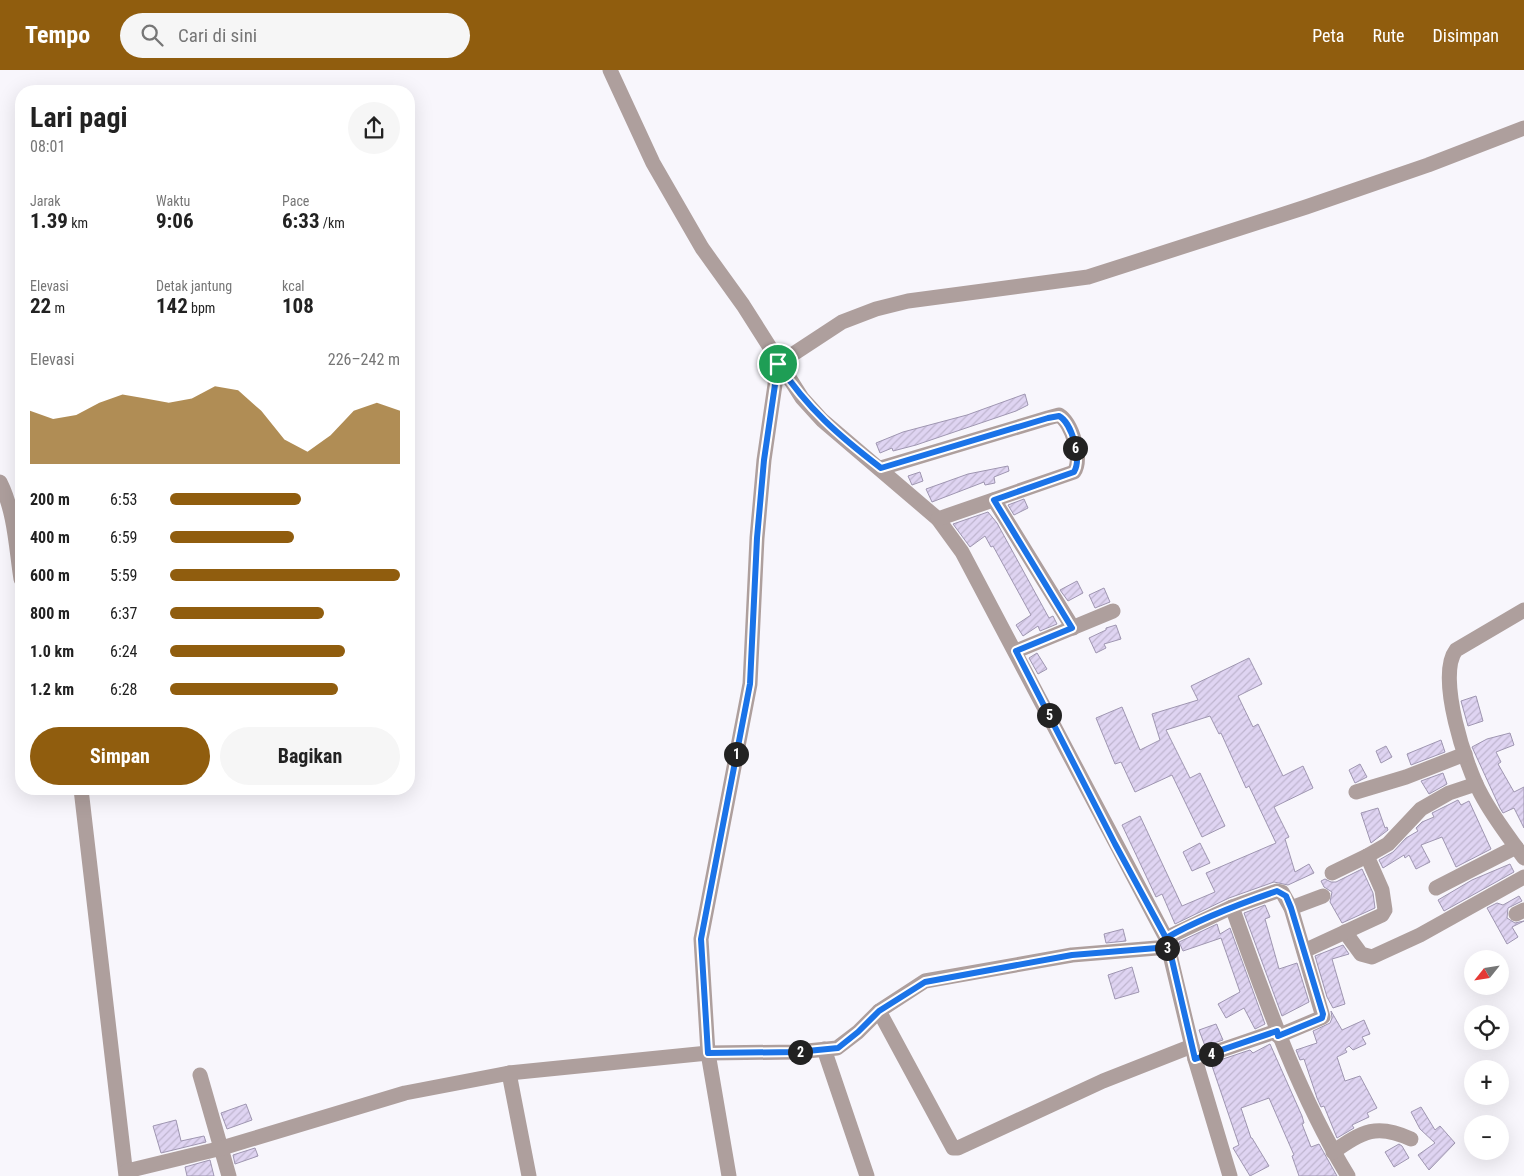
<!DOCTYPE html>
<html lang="id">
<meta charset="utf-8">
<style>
body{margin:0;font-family:"Roboto Condensed",sans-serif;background:#f6f6f6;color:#222;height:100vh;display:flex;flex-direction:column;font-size:19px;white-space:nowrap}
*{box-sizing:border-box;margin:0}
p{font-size:16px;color:#767676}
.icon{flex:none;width:28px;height:28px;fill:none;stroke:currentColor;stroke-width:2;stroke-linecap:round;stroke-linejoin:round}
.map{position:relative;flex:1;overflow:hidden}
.sheet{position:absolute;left:15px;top:15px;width:400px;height:710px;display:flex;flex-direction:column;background:#fff;border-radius:20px;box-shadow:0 5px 20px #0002}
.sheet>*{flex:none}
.needle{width:32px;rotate:240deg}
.buttons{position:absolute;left:1464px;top:880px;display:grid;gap:10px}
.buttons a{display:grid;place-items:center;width:45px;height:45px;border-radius:50%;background:#fff;box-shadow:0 5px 20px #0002;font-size:25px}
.pin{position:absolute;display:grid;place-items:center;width:42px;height:42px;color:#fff;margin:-21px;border:2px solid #fff;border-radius:50%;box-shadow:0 1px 5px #0007}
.km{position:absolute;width:25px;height:25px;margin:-12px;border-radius:50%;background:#222;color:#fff;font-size:14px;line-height:25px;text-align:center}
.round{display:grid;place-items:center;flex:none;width:52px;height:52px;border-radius:26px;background:#f6f6f6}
.overview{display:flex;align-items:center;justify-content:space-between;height:85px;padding:0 15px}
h1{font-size:28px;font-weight:700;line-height:38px}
.stats{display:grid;grid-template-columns:repeat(3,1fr);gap:8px;height:85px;padding:5px 15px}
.stats div{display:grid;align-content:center}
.stats b{font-size:21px;font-weight:700}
.stats small{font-size:14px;font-weight:400}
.stats p{font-size:14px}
.chart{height:140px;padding:10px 15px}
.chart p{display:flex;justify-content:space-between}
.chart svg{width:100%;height:90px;margin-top:5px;fill:#905d0e;opacity:.7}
.primary-button{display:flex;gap:10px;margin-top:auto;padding:10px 15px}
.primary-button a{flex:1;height:58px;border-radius:30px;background:#905d0e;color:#fff;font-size:20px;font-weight:700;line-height:58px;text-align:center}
.primary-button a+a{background:#f6f6f6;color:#222}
ul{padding:0 15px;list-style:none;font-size:16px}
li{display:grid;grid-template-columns:80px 60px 1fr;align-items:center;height:38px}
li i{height:12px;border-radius:6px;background:#905d0e}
header{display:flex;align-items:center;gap:30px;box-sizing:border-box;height:70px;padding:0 25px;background:#905d0e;color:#fff}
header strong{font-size:24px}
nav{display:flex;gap:28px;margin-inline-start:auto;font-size:18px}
.search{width:350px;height:45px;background:#f6f6f6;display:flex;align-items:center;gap:12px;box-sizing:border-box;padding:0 18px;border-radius:28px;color:#767676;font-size:19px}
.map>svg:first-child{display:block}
.building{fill:url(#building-hatch);stroke:#9f96b1}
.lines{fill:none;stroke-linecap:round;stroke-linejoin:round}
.minor{stroke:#ae9f9d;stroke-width:15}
.route-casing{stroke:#fff;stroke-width:10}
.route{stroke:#1a73e8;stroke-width:6}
</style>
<header>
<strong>Tempo</strong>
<div class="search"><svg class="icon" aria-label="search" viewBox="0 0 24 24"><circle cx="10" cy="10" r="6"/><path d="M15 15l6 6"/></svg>Cari di sini</div>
<nav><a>Peta</a><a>Rute</a><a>Disimpan</a></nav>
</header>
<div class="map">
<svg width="1524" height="1106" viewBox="0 0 1524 1106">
<defs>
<pattern id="building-hatch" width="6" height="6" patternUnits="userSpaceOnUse" patternTransform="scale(1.25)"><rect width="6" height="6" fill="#dfd4f2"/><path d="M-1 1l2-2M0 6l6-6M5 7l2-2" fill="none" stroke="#bfb5cf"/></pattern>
</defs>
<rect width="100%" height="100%" fill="#f8f6fc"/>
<g class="building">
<polygon points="1025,324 1028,335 1016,341 916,375 893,381 892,378 880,383 876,373 903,362 967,345"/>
<polygon points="1008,396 1009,401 994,407 995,413 985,415 984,412 932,432 926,419 968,404"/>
<polygon points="920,402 923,411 912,415 908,406"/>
<polygon points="1024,429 1028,438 1014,445 1008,435"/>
<polygon points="988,442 997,453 1049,548 1053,546 1057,554 1040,561 1038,556 1023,566 1016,555 1031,545 993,476 991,477 985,466 970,477 953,454"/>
<polygon points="1077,511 1083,523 1068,531 1060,520"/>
<polygon points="1104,518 1110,532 1095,538 1089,525"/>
<polygon points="1116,555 1121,569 1104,574 1106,578 1096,583 1089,568 1106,560 1106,558"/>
<polygon points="1037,583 1047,599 1038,604 1029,588"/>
<polygon points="1249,588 1262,614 1238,626 1253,657 1258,654 1283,706 1303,696 1313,718 1274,737 1289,767 1285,769 1295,802 1309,794 1314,803 1288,815 1274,812 1229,828 1175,854 1162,824 1156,827 1122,755 1140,746 1182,836 1215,822 1206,803 1276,773 1249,716 1246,718 1221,663 1219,664 1210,646 1166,660 1190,708 1200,703 1225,756 1202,767 1172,705 1135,722 1121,692 1115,694 1096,648 1122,637 1140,680 1160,670 1152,644 1198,630 1191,616"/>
<polygon points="1476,626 1483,651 1468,656 1461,631"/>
<polygon points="1510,663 1514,675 1496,682 1501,692 1498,694 1514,722 1524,717 1524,758 1514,738 1503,743 1500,738 1472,677 1487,669"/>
<polygon points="1441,670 1445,682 1411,695 1407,684"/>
<polygon points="1386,676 1392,687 1381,693 1376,681"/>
<polygon points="1360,694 1367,707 1355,713 1349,700"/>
<polygon points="1443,703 1447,714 1429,724 1421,711"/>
<polygon points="1458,730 1461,735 1469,731 1491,779 1456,797 1442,767 1421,775 1430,792 1416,799 1409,785 1405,788 1404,785 1383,798 1379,790 1393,782 1406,768 1418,761 1416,758 1422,752 1434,747 1432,743"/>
<polygon points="1378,738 1385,758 1387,757 1388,760 1371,773 1361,743"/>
<polygon points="1200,773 1210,793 1192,801 1183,782"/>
<polygon points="1510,794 1514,802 1444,841 1438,830 1472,810"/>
<polygon points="1362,799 1373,823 1375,838 1342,853 1330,832 1332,822 1324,817 1321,811 1325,809 1331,812 1336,812"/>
<polygon points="1519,826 1522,831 1508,838 1507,848 1515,853 1524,851 1512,857 1518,867 1507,874 1487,838 1497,833 1503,835"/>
<polygon points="1265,835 1270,847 1265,849 1279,899 1297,893 1309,932 1282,946 1244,843"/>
<polygon points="1217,854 1220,864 1230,858 1265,954 1255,959 1244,938 1226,948 1218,934 1240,922 1221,868 1183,881 1179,872"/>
<polygon points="1123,859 1126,871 1106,873 1104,864"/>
<polygon points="1343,875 1349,884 1332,889 1345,934 1333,938 1327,927 1315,886"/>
<polygon points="1132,897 1139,922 1115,929 1108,905"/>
<polygon points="1331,941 1342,960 1364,950 1370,964 1362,967 1366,974 1353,980 1349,976 1345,979 1347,982 1337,987 1345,1011 1360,1006 1377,1038 1367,1043 1369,1047 1352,1055 1354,1058 1337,1068 1324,1036 1321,1037 1317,1028 1304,989 1300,990 1296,980 1317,973 1313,961 1330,953 1332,948"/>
<polygon points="1216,954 1223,970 1205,976 1199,960"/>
<polygon points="1270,974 1302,1046 1304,1053 1302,1054 1311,1077 1319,1074 1337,1106 1299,1106 1292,1086 1294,1085 1269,1028 1241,1038 1251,1068 1252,1068 1269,1096 1250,1106 1233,1078 1239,1075 1211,993 1250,980 1253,983"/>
<polygon points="246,1034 252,1050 227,1059 221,1043"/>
<polygon points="1421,1037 1435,1060 1440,1056 1455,1073 1429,1100 1418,1085 1435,1073 1420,1059 1411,1042"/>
<polygon points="176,1050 181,1071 204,1066 206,1072 161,1083 153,1056"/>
<polygon points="1399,1074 1402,1076 1409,1088 1394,1097 1385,1082"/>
<polygon points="255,1078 258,1086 235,1094 233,1085"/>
<polygon points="210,1090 214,1106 187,1106 185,1097"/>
</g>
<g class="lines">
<g class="minor">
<polyline points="610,0 653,93 702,178 743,235 802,328 822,350 938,449 962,482 1166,868 1195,989 1230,1106"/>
<path d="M881,398L1048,348L1059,345C1072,353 1083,389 1074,402L938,449"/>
<path d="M0,412C15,442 16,477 21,509"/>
<polyline points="994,430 1073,558"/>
<path d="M1524,540L1456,580C1436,606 1466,697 1481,724C1493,747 1509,767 1524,788"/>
<polyline points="1016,581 1113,541"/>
<polyline points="81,719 126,1106"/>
<polyline points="1356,722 1406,707 1465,684"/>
<polyline points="1332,803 1367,786"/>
<polyline points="1436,818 1516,777"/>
<path d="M1232,837C1265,929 1297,1022 1348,1106"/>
<polyline points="1291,838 1323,826"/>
<polyline points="1516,844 1524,840"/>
<polyline points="1345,862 1361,884 1372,887 1420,865 1524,807"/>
<polyline points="1166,868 1232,837 1277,821 1282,822 1291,838 1323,947 1278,966"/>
<polyline points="1304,881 1382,845 1385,840 1382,820 1367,786 1388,774 1421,739 1449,723 1476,714"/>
<polyline points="879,941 953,1078 958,1078 1103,1011 1192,976"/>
<polyline points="824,979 867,1106"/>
<polyline points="1195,989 1277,961"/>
<polyline points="509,1003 529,1106"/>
<polyline points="200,1005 229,1106"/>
<path d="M1333,1082C1363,1061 1377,1053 1411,1069"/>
<polyline points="127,1101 222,1078 405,1023 509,1003 708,983 797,982 837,978 858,962 879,941 925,911 1072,885 1169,877"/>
<polyline points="729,1106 708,983 701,869 750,614 757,468 764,390 778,294 842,252 876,239 908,231 1088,207 1306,137 1428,95 1524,58"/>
</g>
</g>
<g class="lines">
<defs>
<path id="route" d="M778,294L764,390L757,468L750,614L701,869L708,983L797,982L838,978L858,962L879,941L925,912L1072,885L1169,877L1166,868C1201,848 1239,834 1277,821L1286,826L1291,838L1323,944L1322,948L1278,966L1277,961L1195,989L1169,877L1166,868L1115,774L1016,581L1072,558L994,430L1074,402C1082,389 1072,353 1059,346L1048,348L881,398C838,365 808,339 778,294"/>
</defs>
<use href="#route" class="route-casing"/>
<use href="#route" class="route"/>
</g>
</svg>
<div class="buttons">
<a><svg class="needle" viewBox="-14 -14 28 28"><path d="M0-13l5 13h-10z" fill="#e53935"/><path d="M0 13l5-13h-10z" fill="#767676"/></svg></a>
<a><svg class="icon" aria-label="locate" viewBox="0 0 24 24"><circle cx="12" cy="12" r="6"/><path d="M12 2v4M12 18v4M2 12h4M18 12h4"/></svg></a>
<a>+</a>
<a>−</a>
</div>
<div class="pin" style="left:778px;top:294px;background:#1e9e55"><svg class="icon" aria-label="arrive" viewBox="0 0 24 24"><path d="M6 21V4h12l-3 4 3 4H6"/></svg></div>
<b class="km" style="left:736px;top:684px">1</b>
<b class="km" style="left:800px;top:982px">2</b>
<b class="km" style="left:1167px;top:878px">3</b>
<b class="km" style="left:1211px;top:984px">4</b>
<b class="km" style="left:1049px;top:645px">5</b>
<b class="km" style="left:1075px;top:378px">6</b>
<section class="sheet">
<div class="overview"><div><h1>Lari pagi</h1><p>08:01</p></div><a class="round"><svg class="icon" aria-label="share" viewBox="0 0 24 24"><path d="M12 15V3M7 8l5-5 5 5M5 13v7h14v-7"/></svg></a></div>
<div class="stats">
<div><p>Jarak</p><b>1.39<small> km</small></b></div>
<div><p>Waktu</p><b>9:06</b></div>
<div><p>Pace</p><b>6:33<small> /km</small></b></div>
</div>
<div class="stats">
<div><p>Elevasi</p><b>22<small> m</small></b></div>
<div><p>Detak jantung</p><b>142<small> bpm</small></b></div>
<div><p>kcal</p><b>108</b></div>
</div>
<div class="chart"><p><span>Elevasi</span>226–242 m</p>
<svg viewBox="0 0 160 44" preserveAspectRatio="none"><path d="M0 44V18L10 22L20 20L30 14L40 10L50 12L60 14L70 12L80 6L90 8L100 18L110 32L120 38L130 30L140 18L150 14L160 18V44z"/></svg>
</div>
<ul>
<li><b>200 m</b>6:53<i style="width:57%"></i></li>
<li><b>400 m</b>6:59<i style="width:54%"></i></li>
<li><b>600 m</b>5:59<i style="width:100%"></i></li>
<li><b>800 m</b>6:37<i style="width:67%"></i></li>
<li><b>1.0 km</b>6:24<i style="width:76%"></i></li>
<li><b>1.2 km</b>6:28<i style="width:73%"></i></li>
</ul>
<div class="primary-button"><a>Simpan</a><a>Bagikan</a></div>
</section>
</div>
